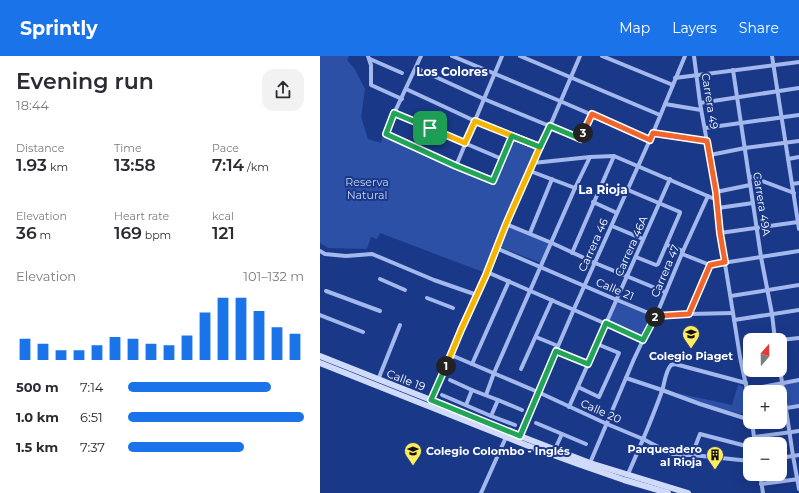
<!DOCTYPE html>
<meta charset="utf-8">
<style>
body{margin:0;font-family:Montserrat,sans-serif;background:#f2f2f3;color:#2b2b33;height:100vh;display:flex;flex-direction:column;font-size:15px;white-space:nowrap}
*{box-sizing:border-box;margin:0}
p{font-size:13px;color:#7c7c81}
.icon{flex:none;width:22px;height:22px;fill:none;stroke:currentColor;stroke-width:2;stroke-linecap:round;stroke-linejoin:round}
.map{position:relative;flex:1;overflow:hidden}
.side{display:flex;flex-direction:column;background:#fff;width:320px}
.side>*{flex:none}
.needle{width:26px;rotate:20deg}
.buttons{position:absolute;left:423px;top:277px;display:grid;gap:8px}
.buttons a{display:grid;place-items:center;width:44px;height:44px;border-radius:8px;background:#fff;box-shadow:0 4px 16px #0002;font-size:20px}
.pin{position:absolute;display:grid;place-items:center;width:34px;height:34px;color:#fff;margin:-17px;border-radius:8px;box-shadow:0 2px 6px #0006}
.km{position:absolute;width:20px;height:20px;margin:-10px;border-radius:50%;background:#222;color:#fff;font-size:11px;line-height:20px;text-align:center}
.round{display:grid;place-items:center;flex:none;width:42px;height:42px;border-radius:12px;background:#f2f2f3}
.overview{display:flex;align-items:center;justify-content:space-between;height:68px;padding:0 16px}
h1{font-size:22px;font-weight:600;line-height:30px}
.metrics{display:grid;grid-template-columns:repeat(3,1fr);gap:6px;height:68px;padding:4px 16px}
.metrics div{display:grid;align-content:center}
.metrics b{font-size:17px;font-weight:600}
.metrics small{font-size:11px;font-weight:400}
.metrics p{font-size:11px}
.chart{height:112px;padding:8px 16px}
.chart p{display:flex;justify-content:space-between}
.chart svg{width:100%;height:72px;margin-top:4px;stroke:#1a73e8;stroke-width:6}
ul{padding:0 16px;list-style:none;font-size:13px}
li{display:grid;grid-template-columns:64px 48px 1fr;align-items:center;height:30px}
li i{height:10px;border-radius:5px;background:#1a73e8}
header{display:flex;align-items:center;gap:24px;box-sizing:border-box;height:56px;padding:0 20px;background:#1a73e8;color:#fff}
header strong{font-size:19px}
nav{display:flex;gap:22px;margin-inline-start:auto;font-size:14px}
main{display:flex;flex:1;min-height:0}
.map>svg:first-child{display:block}
.green{fill:#2d50a7}
.lines{fill:none;stroke-linecap:round;stroke-linejoin:round}
.street{stroke:#a3b8ed;stroke-width:4}
.secondary{stroke:#d0dbf9;stroke-width:6}
.street-bridge{stroke:#a3b8ed;stroke-width:4}
.split-1-casing{stroke:#fff;stroke-width:8}
.split-2-casing{stroke:#fff;stroke-width:8}
.split-3-casing{stroke:#fff;stroke-width:8}
.split-4-casing{stroke:#fff;stroke-width:8}
.split-1{stroke:#f5b400;stroke-width:5}
.split-2{stroke:#22a559;stroke-width:5}
.split-3{stroke:#f0652b;stroke-width:5}
.split-4{stroke:#22a559;stroke-width:5}
.labels{text-anchor:middle;stroke-width:4;stroke-linejoin:round;paint-order:stroke}
.street-label{font-size:11px;fill:#fff;stroke:#1a3888}
.park-label{font-size:11px;fill:#c9d6f9;stroke:#1a3888}
.poi-label{font-size:11px;font-weight:bold;fill:#fff;stroke:#1a3888}
.neighbourhood-label{font-size:12px;font-weight:bold;fill:#fff;stroke:#1a3888}
</style>
<header>
<strong>Sprintly</strong>
<nav><a>Map</a><a>Layers</a><a>Share</a></nav>
</header>
<main>
<section class="side">
<div class="overview"><div><h1>Evening run</h1><p>18:44</p></div><a class="round"><svg class="icon" aria-label="share" viewBox="0 0 24 24"><path d="M12 15V3M7 8l5-5 5 5M5 13v7h14v-7"/></svg></a></div>
<div class="metrics">
<div><p>Distance</p><b>1.93<small> km</small></b></div>
<div><p>Time</p><b>13:58</b></div>
<div><p>Pace</p><b>7:14<small> /km</small></b></div>
</div>
<div class="metrics">
<div><p>Elevation</p><b>36<small> m</small></b></div>
<div><p>Heart rate</p><b>169<small> bpm</small></b></div>
<div><p>kcal</p><b>121</b></div>
</div>
<div class="chart"><p><span>Elevation</span>101–132 m</p>
<svg viewBox="0 0 160 44" preserveAspectRatio="none"><path d="M5 44V31M15 44V34M25 44V38M35 44V38M45 44V35M55 44V30M65 44V31M75 44V34M85 44V35M95 44V29M105 44V15M115 44V6M125 44V6M135 44V14M145 44V24M155 44V28"/></svg>
</div>
<ul>
<li><b>500 m</b>7:14<i style="width:81%"></i></li>
<li><b>1.0 km</b>6:51<i style="width:100%"></i></li>
<li><b>1.5 km</b>7:37<i style="width:66%"></i></li>
</ul>
</section>
<div class="map">
<svg width="479" height="437" viewBox="0 0 479 437">
<rect width="100%" height="100%" fill="#1a3888"/>
<g class="green">
<polygon points="0,0 29,0 27,4 34,12 45,33 41,61 48,83 61,87 63,79 175,128 193,84 216,93 163,216 60,177 57,183 51,181 47,193 8,192 0,187"/>
<polygon points="188,170 229,187 221,207 180,191"/>
<polygon points="297,247 330,259 322,281 288,268"/>
<polygon points="479,325 479,349 467,350 464,328"/>
<polygon points="418,329 423,330 428,357 422,358 382,348 347,335 412,349"/>
</g>
<g class="lines">
<g class="street">
<polyline points="48,0 51,9 51,29 82,43"/>
<polyline points="101,0 71,64 66,78 136,110 173,125 192,80"/>
<polyline points="132,0 240,45 330,84"/>
<polyline points="200,0 340,59"/>
<polyline points="282,0 353,29"/>
<polyline points="374,0 380,47 396,136 400,177 413,257 420,301 427,334 430,353"/>
<polyline points="452,0 479,173"/>
<polyline points="50,3 82,17"/>
<polyline points="96,12 164,43 261,83 272,59"/>
<polyline points="413,14 441,201 452,258 455,284"/>
<polyline points="355,22 479,6"/>
<polyline points="86,33 155,65 220,91"/>
<polyline points="380,47 479,32"/>
<polyline points="345,48 381,54"/>
<polyline points="74,57 182,103"/>
<polyline points="385,72 479,59"/>
<polyline points="333,77 387,85"/>
<polyline points="218,98 260,0"/>
<polyline points="390,99 425,92 479,85"/>
<polyline points="468,103 479,101"/>
<polyline points="213,107 270,101 294,100 397,144"/>
<polyline points="136,110 182,0"/>
<polyline points="210,115 255,132"/>
<polyline points="429,120 474,137"/>
<polyline points="472,128 479,127"/>
<polyline points="308,134 360,156 360,157 338,208 336,209 316,201"/>
<polyline points="396,136 430,129"/>
<polyline points="273,146 297,157"/>
<polyline points="398,152 433,147"/>
<polyline points="186,168 232,187 275,207 345,236"/>
<polyline points="292,170 323,183"/>
<polyline points="210,177 232,123"/>
<polyline points="400,177 478,166"/>
<polyline points="347,189 363,195"/>
<polyline points="176,192 297,244 336,260 369,258 413,257"/>
<polyline points="0,195 5,198 26,200 52,198 114,224 157,239"/>
<polyline points="252,197 294,100"/>
<polyline points="362,198 390,209 479,195"/>
<polyline points="167,216 176,192 210,114"/>
<polyline points="60,223 85,234"/>
<polyline points="6,235 60,255"/>
<polyline points="411,240 479,229"/>
<polyline points="107,242 133,252"/>
<polyline points="369,258 390,209"/>
<polyline points="0,259 43,276"/>
<polyline points="414,264 479,254"/>
<polyline points="216,281 238,290"/>
<polyline points="460,284 479,282"/>
<polyline points="236,295 268,308"/>
<polyline points="131,299 218,336 287,368 323,383 348,396 355,399 372,399 430,405"/>
<polyline points="152,308 189,225"/>
<polyline points="201,313 232,244"/>
<polyline points="460,313 473,400 479,433"/>
<polyline points="306,322 342,334 380,348 424,362 430,361"/>
<polyline points="58,324 80,269"/>
<polyline points="130,324 152,334"/>
<polyline points="258,331 279,341 299,297 277,288"/>
<polyline points="427,334 479,324"/>
<polyline points="122,339 171,360 178,344 152,334 146,349"/>
<polyline points="166,339 174,317 255,132 270,101"/>
<polyline points="111,344 141,274 167,216 323,284"/>
<polyline points="178,344 202,354"/>
<polyline points="249,351 350,123"/>
<polyline points="460,353 479,350"/>
<polyline points="171,360 195,369"/>
<polyline points="432,366 435,388"/>
<polyline points="216,367 266,388"/>
<polyline points="199,381 254,253 333,77 365,0"/>
<polyline points="434,381 479,375"/>
<polyline points="235,393 242,378"/>
<polyline points="372,399 380,378 430,391"/>
<polyline points="460,402 479,399"/>
<polyline points="270,407 314,303 323,284 336,260 363,195 388,140"/>
<path d="M308,418C320,391 332,363 342,335C345,326 345,316 351,309L355,308L426,327"/>
<polyline points="440,418 443,437"/>
<polyline points="441,428 479,423"/>
<polyline points="161,437 187,379"/>
</g>
<g class="secondary">
<polyline points="0,300 111,344 200,380 270,407 368,437"/>
<polyline points="0,307 206,389 258,408 304,424 348,437"/>
</g>
<polyline class="street-bridge" points="210,114 218,98"/>
</g>
<g class="lines">
<defs>
<polyline id="split-1" points="110,72 145,87 155,65 220,91 186,168 166,219 141,274 126,310"/>
<polyline id="split-2" points="126,310 111,344 200,380 236,295 268,308 286,267 323,284 335,261"/>
<polyline id="split-3" points="263,77 272,58 330,84 333,77 387,85 396,136 400,177 405,206 390,209 369,258 336,260 335,261"/>
<polyline id="split-4" points="110,72 74,57 66,78 136,110 173,125 192,80 220,91 230,70 261,83 263,77"/>
</defs>
<use href="#split-1" class="split-1-casing"/>
<use href="#split-2" class="split-2-casing"/>
<use href="#split-3" class="split-3-casing"/>
<use href="#split-4" class="split-4-casing"/>
<use href="#split-1" class="split-1"/>
<use href="#split-2" class="split-2"/>
<use href="#split-3" class="split-3"/>
<use href="#split-4" class="split-4"/>
</g>
<defs>
<symbol id="school-pin" viewBox="-11 -11 22 30"><path d="M0 17L-7.5 6A9.5 9.5 0 1 1 7.5 6Z" fill="#feec5f" stroke="#1a3888"/><path d="M0-5L7-2L0 1L-7-2ZM-4 1L0 2.5L4 1V4Q0 6-4 4Z" fill="#111"/></symbol>
<symbol id="university-pin" viewBox="-11 -11 22 30"><path d="M0 17L-7.5 6A9.5 9.5 0 1 1 7.5 6Z" fill="#feec5f" stroke="#1a3888"/><path d="M0-5L7-2L0 1L-7-2ZM-4 1L0 2.5L4 1V4Q0 6-4 4Z" fill="#111"/></symbol>
<symbol id="building-pin" viewBox="-11 -11 22 30"><path d="M0 17L-7.5 6A9.5 9.5 0 1 1 7.5 6Z" fill="#feec5f" stroke="#1a3888"/><path d="M-4-6H4V6H1V3H-1V6H-4ZM-2.5-4.3h1.7v1.8h-1.7ZM.8-4.3h1.7v1.8H.8ZM-2.5-1h1.7V.8h-1.7ZM.8-1h1.7V.8H.8Z" fill="#111"/></symbol>
</defs>
<g fill-rule="evenodd">
<use href="#school-pin" x="361" y="268" width="20" height="27"/>
<use href="#university-pin" x="83" y="385" width="20" height="27"/>
<use href="#building-pin" x="385" y="389" width="20" height="27"/>
</g>
<g class="labels">
<g class="street-label">
<text transform="translate(390 45) rotate(81)" y="4">Carrera 49</text>
<text transform="translate(442 148) rotate(81)" y="4">Carrera 49A</text>
<text transform="translate(273 189) rotate(-66)" y="4">Carrera 46</text>
<text transform="translate(311 190) rotate(-66)" y="4">Carrera 46A</text>
<text transform="translate(345 215) rotate(-67)" y="4">Carrera 47</text>
<text transform="translate(295 233) rotate(23)" y="4">Calle 21</text>
<text transform="translate(86 324) rotate(21)" y="4">Calle 19</text>
<text transform="translate(281 355) rotate(24)" y="4">Calle 20</text>
</g>
<g class="park-label">
<text x="47" y="130">Reserva<tspan x="47" dy="13">Natural</tspan></text>
</g>
<g class="poi-label">
<text x="371" y="304">Colegio Piaget</text>
<text x="382" y="397" text-anchor="end">Parqueadero<tspan x="382" dy="13">al Rioja</tspan></text>
<text x="106" y="399" text-anchor="start">Colegio Colombo - Inglés</text>
</g>
<g class="neighbourhood-label">
<text x="132" y="20">Los Colores</text>
<text x="283" y="138">La Rioja</text>
</g>
</g>
</svg>
<div class="buttons">
<a><svg class="needle" viewBox="-14 -14 28 28"><path d="M0-13l5 13h-10z" fill="#e53935"/><path d="M0 13l5-13h-10z" fill="#7c7c81"/></svg></a>
<a>+</a>
<a>−</a>
</div>
<div class="pin" style="left:110px;top:72px;background:#1e9e55"><svg class="icon" aria-label="arrive" viewBox="0 0 24 24"><path d="M6 21V4h12l-3 4 3 4H6"/></svg></div>
<b class="km" style="left:126px;top:310px">1</b>
<b class="km" style="left:335px;top:261px">2</b>
<b class="km" style="left:263px;top:77px">3</b>
</div>
</main>
